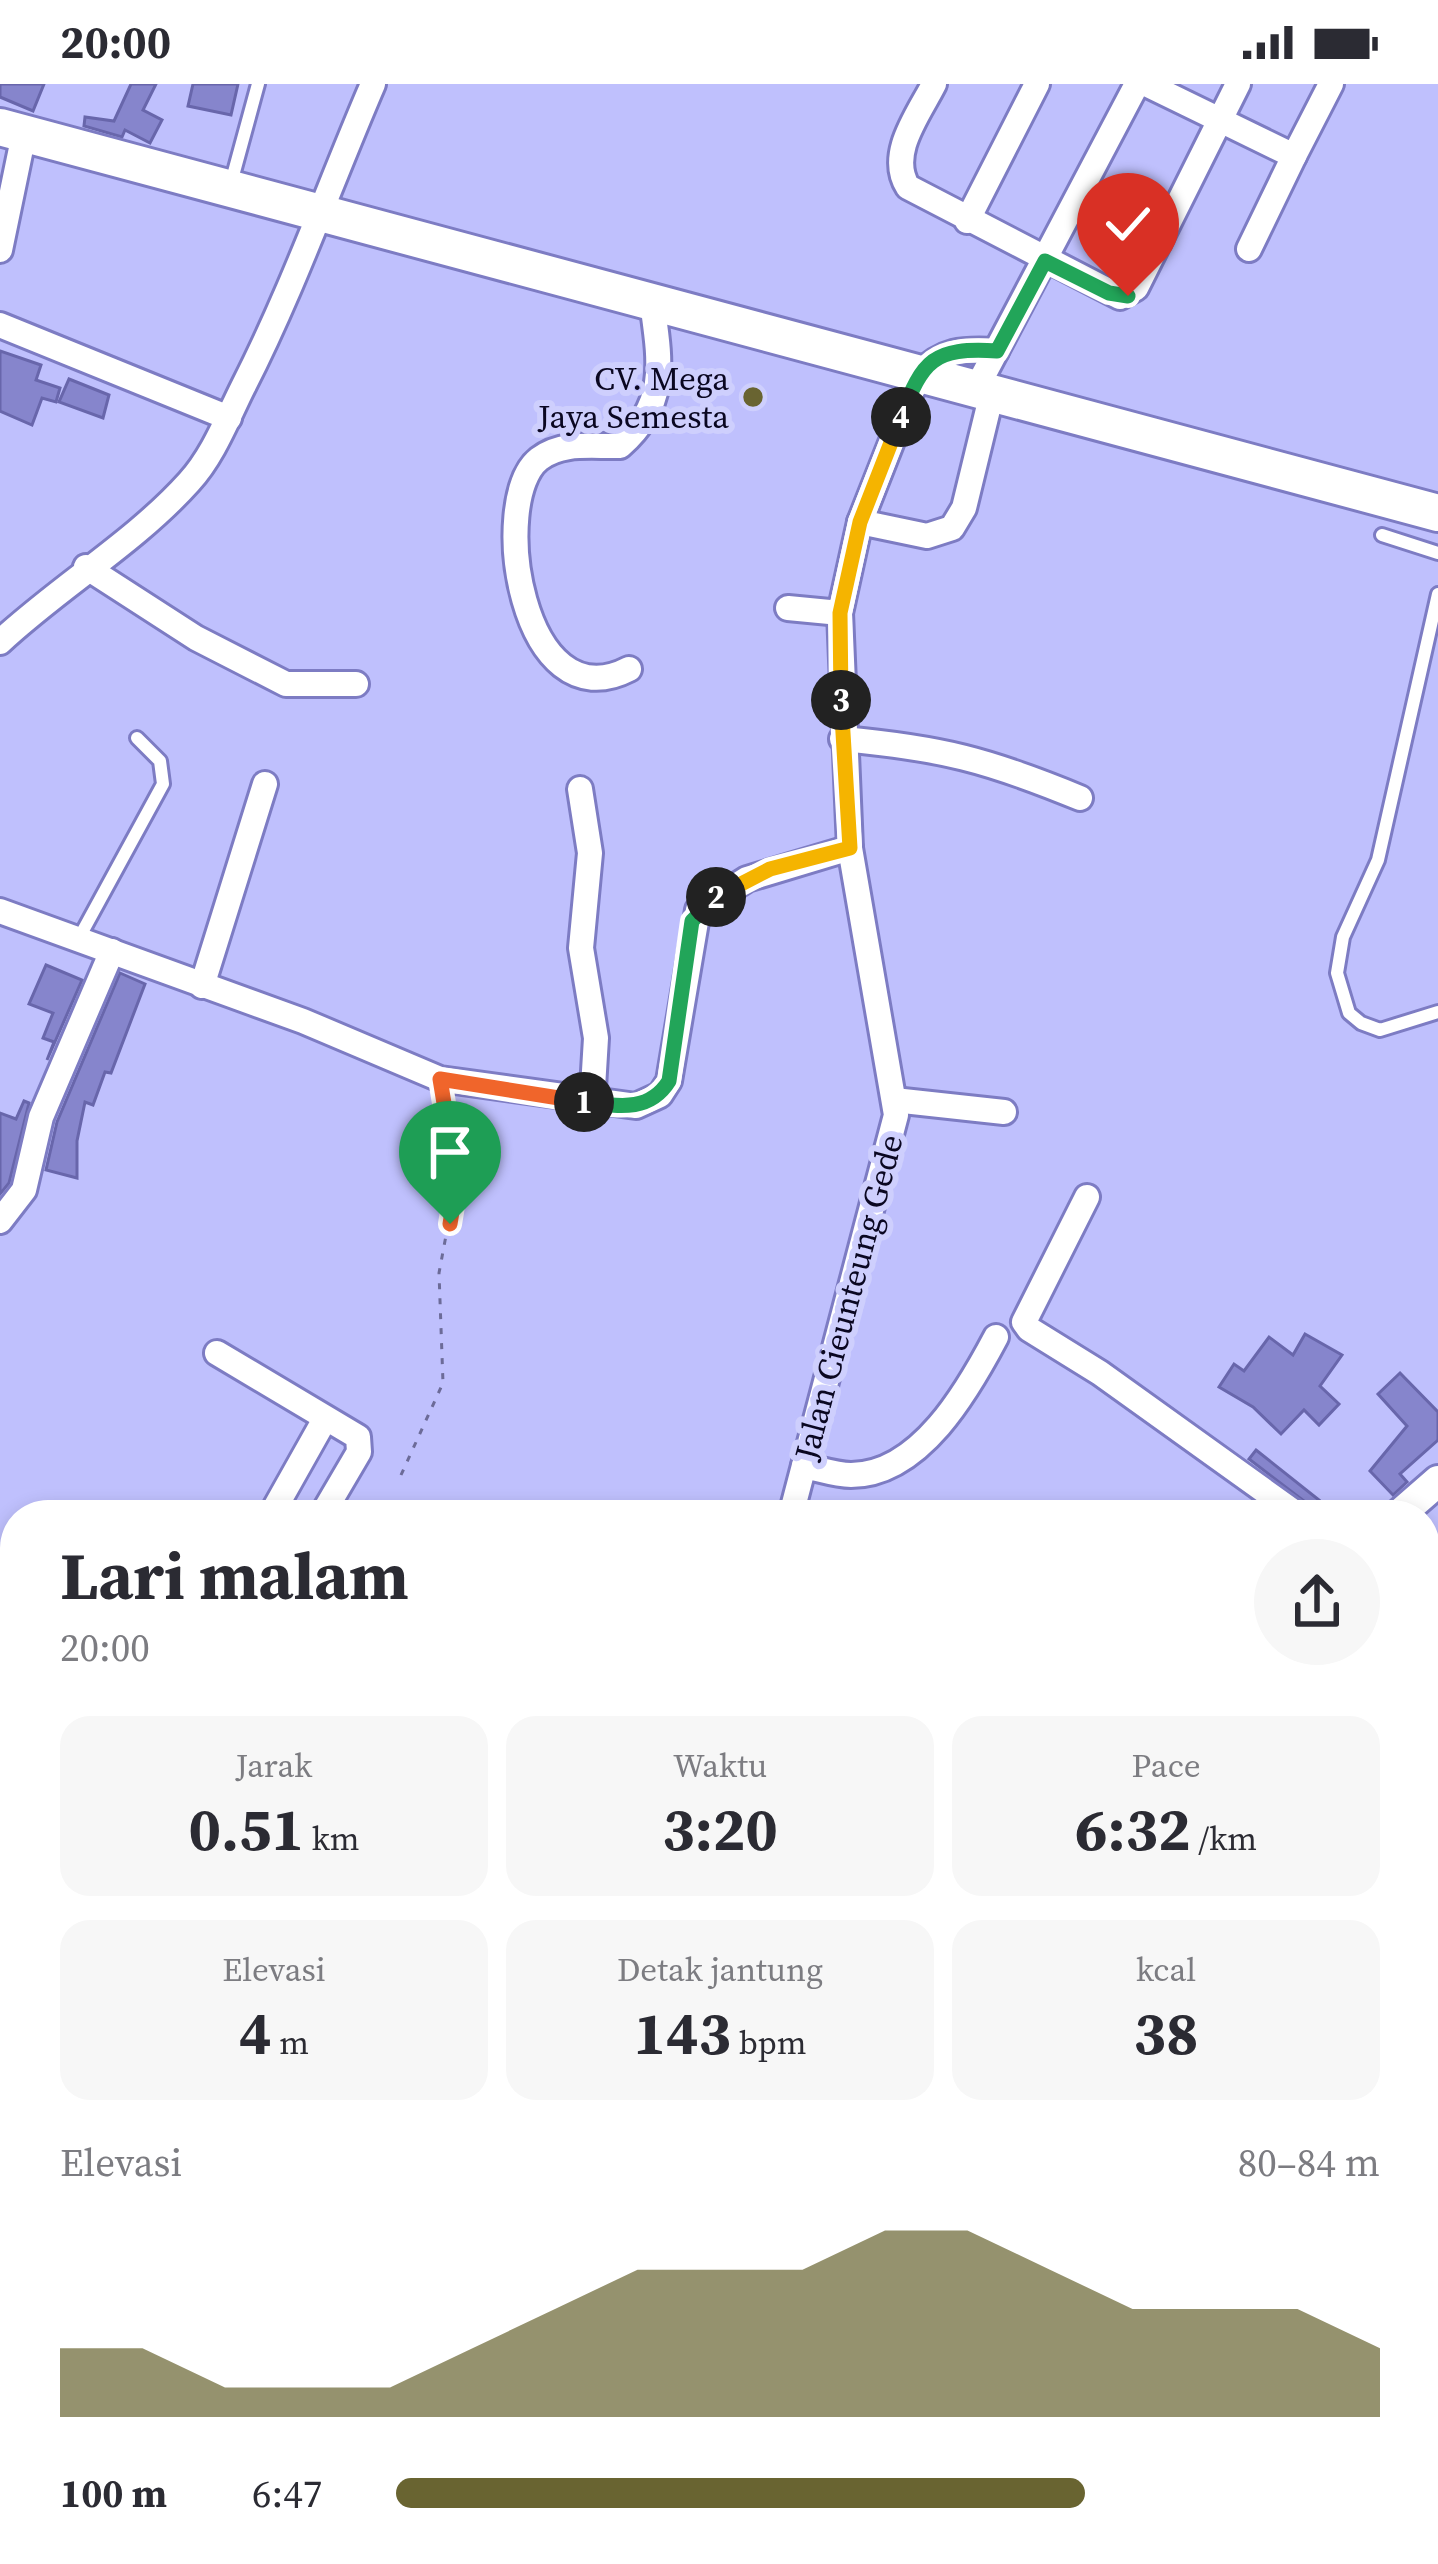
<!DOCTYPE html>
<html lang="id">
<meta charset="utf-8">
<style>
body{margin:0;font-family:"Source Serif 4",serif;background:#f7f7f7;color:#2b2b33;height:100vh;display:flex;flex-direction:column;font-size:45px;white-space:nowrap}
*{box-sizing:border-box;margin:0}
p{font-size:39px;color:#7c7c81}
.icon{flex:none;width:66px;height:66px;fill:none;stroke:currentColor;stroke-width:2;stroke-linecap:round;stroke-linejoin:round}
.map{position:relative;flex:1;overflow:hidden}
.panel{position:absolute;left:0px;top:1416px;width:1440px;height:1065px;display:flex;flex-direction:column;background:#fff;border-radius:48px 48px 0 0;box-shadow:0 6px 18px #0003}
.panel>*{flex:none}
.pin{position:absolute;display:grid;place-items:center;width:102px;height:102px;color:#fff;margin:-123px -51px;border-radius:50% 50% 50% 0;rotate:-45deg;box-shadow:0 0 12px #0007}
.pin .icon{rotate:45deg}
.km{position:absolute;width:60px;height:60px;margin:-30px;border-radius:50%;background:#222;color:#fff;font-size:33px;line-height:60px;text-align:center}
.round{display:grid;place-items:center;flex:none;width:126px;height:126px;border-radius:63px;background:#f7f7f7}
.overview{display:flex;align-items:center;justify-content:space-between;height:204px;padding:0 60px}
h1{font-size:66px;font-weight:700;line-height:90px}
.stats{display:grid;grid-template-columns:repeat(3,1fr);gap:18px;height:204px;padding:12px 60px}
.stats div{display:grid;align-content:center;border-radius:30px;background:#f7f7f7;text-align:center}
.stats b{font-size:60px;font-weight:700}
.stats small{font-size:33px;font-weight:400}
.stats p{font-size:33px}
.chart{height:336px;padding:24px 60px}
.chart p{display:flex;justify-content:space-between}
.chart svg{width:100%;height:216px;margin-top:12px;fill:#696431;opacity:.7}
ul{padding:0 60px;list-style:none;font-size:39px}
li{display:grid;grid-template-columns:192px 144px 1fr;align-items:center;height:90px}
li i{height:30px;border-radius:15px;background:#696431}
.status{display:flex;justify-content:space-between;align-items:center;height:84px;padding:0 60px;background:#fff;direction:ltr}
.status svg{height:33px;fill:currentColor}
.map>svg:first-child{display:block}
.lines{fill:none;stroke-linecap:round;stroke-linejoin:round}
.river{stroke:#1ac2f0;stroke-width:36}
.building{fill:#8685cc;stroke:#6866ab;stroke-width:3}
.service-casing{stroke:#7d7cc3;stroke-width:18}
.minor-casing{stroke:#7d7cc3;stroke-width:30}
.tertiary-casing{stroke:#7d7cc3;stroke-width:36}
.primary-casing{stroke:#7d7cc3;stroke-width:42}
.path{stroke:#6c6b98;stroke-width:3;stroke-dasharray:6 9;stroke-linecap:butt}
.service{stroke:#fff;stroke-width:12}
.minor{stroke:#fff;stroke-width:24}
.tertiary{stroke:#fff;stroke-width:30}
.primary{stroke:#fff;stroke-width:36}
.split-1-casing{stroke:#fff;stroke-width:24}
.split-2-casing{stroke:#fff;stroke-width:24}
.split-3-casing{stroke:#fff;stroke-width:24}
.split-4-casing{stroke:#fff;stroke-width:24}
.split-5-casing{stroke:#fff;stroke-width:24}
.split-1{stroke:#f0652b;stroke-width:15}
.split-2{stroke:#22a559;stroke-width:15}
.split-3{stroke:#f5b400;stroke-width:15}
.split-4{stroke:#f5b400;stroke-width:15}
.split-5{stroke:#22a559;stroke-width:15}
.poi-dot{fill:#696431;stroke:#cecffd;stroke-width:4.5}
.labels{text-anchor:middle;stroke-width:12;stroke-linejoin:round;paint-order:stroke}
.poi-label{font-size:33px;fill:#0a0721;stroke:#cecffd;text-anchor:end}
.street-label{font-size:33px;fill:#0a0721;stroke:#cecffd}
</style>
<div class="status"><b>20:00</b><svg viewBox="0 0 49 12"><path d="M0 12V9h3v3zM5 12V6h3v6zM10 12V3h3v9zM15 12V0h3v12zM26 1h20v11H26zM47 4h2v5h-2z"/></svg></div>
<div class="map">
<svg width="1438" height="2480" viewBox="0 0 1438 2480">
<rect width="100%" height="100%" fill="#bfc0fd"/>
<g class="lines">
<g class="river">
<polyline points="1438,1614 1433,1619 1429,1678 1438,1695"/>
<polyline points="1425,2009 1438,2003"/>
<polyline points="847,2480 848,2466"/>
</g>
</g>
<g class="building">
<polygon points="0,0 44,0 33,27 0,13"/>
<polygon points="131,0 156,0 143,26 162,36 150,59 125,46 122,53 84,42 85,33 114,37"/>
<polygon points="193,0 238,0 231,31 188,22"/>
<polygon points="0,267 41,281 36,296 60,304 56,318 42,314 32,341 0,327"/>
<polygon points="69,295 109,311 103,334 59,318"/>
<polygon points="46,881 82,896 47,976 54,958 43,954 53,929 29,920"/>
<polygon points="120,889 145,900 111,989 105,988 93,1021 85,1018 77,1057 77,1094 46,1086 57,1038"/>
<polygon points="24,1017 29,1019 9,1099 0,1110 0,1029 16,1035"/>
<polygon points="1305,1250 1342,1271 1320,1302 1339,1320 1319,1341 1304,1326 1281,1350 1253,1323 1219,1303 1234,1280 1244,1287 1269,1253 1293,1271"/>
<polygon points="1400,1289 1438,1328 1438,1356 1400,1390 1407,1398 1393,1411 1370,1387 1407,1342 1378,1310"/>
<polygon points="1256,1366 1319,1416 1313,1424 1249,1375"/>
<polygon points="0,2147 15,2153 15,2203 3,2239"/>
</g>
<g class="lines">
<defs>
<g id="service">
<polyline points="231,99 258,0"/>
<polyline points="1382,451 1438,469"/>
<polyline points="1438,510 1378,776 1343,853 1337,889 1349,929 1361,939 1380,946 1438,928"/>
<polyline points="79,854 163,700 160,677 137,654"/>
</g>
<g id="minor">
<path d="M934,0C919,30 887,70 908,103L1120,213L1136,204L1220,36L1294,72L1331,0"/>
<polyline points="1146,0 1220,36 1238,0"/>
<polyline points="967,137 1037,0"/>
<polyline points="1249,165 1294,72"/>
<polyline points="0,166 24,50"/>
<polyline points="0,241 229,334"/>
<polyline points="976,305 1137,0"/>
<polyline points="860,438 927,452 952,444 964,424 992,309"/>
<polyline points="86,483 196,554 286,600 356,600"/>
<polyline points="788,524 840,529"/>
<path d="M0,558C60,502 134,459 189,398C213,372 227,335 243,303C294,203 329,102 373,0"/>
<path d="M629,585C521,641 488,415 539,375C562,357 593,363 620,362C669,319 660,277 652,218"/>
<path d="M842,655C941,664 988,676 1080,714"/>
<polyline points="580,705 590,769 581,864 596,954 592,1020"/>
<polyline points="0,827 303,937 440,995 636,1022 660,1011 669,997 698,826 747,795 850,764"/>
<polyline points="202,902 265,700"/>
<polyline points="894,1016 1004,1028"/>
<polyline points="1087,1113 1024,1238 1029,1245 1100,1289 1298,1431"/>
<polyline points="0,1137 24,1106 41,1033 112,867"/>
<polyline points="217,1269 358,1353 359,1368 322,1431"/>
<path d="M804,1382C819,1385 836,1391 851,1391C920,1391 968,1306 996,1253"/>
<polyline points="271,1431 325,1335"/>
<path d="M791,1431L896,1031L850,764L840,529L860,438L918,291C943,266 962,265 996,267"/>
<polyline points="0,1561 15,1563"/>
<polyline points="0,1927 15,1932"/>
<polyline points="0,2108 15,2113"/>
<polyline points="1425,2287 1438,2292"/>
<polyline points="0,2326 15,2279"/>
<polyline points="570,2466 573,2480"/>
<polyline points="992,2479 995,2480"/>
<polyline points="1151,2480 1156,2466"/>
</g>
<g id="tertiary">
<polyline points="1399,1431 1438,1397"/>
<polyline points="755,2480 761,2466"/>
</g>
<polyline id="primary" points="0,43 1438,429"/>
</defs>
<use href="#service" class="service-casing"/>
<use href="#minor" class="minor-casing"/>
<use href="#tertiary" class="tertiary-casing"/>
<use href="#primary" class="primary-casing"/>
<polyline class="path" points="401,1391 443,1299 439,1189 456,1098 445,1020"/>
<use href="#service" class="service"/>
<use href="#minor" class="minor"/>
<use href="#tertiary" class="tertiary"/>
<use href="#primary" class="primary"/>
</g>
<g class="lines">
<defs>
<polyline id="split-1" points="450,1140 457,1098 440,995 584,1018"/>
<path id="split-2" d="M584,1018C617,1022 649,1029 669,997L692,837L716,813"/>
<polyline id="split-3" points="716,813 770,785 850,764 841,616"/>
<polyline id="split-4" points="841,616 840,529 860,438 901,333"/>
<path id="split-5" d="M901,333C923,276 933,263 997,267L1045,177L1109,209L1128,212"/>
</defs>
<use href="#split-1" class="split-1-casing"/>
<use href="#split-2" class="split-2-casing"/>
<use href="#split-3" class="split-3-casing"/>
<use href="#split-4" class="split-4-casing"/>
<use href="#split-5" class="split-5-casing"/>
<use href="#split-1" class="split-1"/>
<use href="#split-2" class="split-2"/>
<use href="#split-3" class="split-3"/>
<use href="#split-4" class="split-4"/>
<use href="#split-5" class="split-5"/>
</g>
<circle class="poi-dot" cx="753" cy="313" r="12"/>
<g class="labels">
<g class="poi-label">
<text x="729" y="306">CV. Mega<tspan x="729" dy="38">Jaya Semesta</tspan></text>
</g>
<g class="street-label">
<text transform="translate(848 1213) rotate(-75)" y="12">Jalan Cieunteung Gede</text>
</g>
</g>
</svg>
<div class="pin" style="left:450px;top:1140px;background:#1e9e55"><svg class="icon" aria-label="arrive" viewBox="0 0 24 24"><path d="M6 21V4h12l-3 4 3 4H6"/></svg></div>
<div class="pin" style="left:1128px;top:212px;background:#d93025"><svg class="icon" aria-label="check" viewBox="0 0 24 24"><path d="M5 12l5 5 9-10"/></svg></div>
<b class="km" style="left:584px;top:1018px">1</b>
<b class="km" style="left:716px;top:813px">2</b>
<b class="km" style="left:841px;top:616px">3</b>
<b class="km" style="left:901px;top:333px">4</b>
<section class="panel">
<div class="overview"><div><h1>Lari malam</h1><p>20:00</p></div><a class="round"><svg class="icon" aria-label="share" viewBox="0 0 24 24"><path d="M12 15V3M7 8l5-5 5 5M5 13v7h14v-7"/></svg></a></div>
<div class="stats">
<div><p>Jarak</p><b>0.51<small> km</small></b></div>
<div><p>Waktu</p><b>3:20</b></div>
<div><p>Pace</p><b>6:32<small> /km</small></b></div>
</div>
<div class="stats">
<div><p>Elevasi</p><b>4<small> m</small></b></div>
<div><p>Detak jantung</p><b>143<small> bpm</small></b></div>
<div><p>kcal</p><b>38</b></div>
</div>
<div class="chart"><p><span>Elevasi</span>80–84 m</p>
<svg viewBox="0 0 160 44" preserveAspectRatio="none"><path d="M0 44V30L10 30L20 38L30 38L40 38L50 30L60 22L70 14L80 14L90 14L100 6L110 6L120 14L130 22L140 22L150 22L160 30V44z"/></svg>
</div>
<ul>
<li><b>100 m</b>6:47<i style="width:70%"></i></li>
</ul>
</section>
</div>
